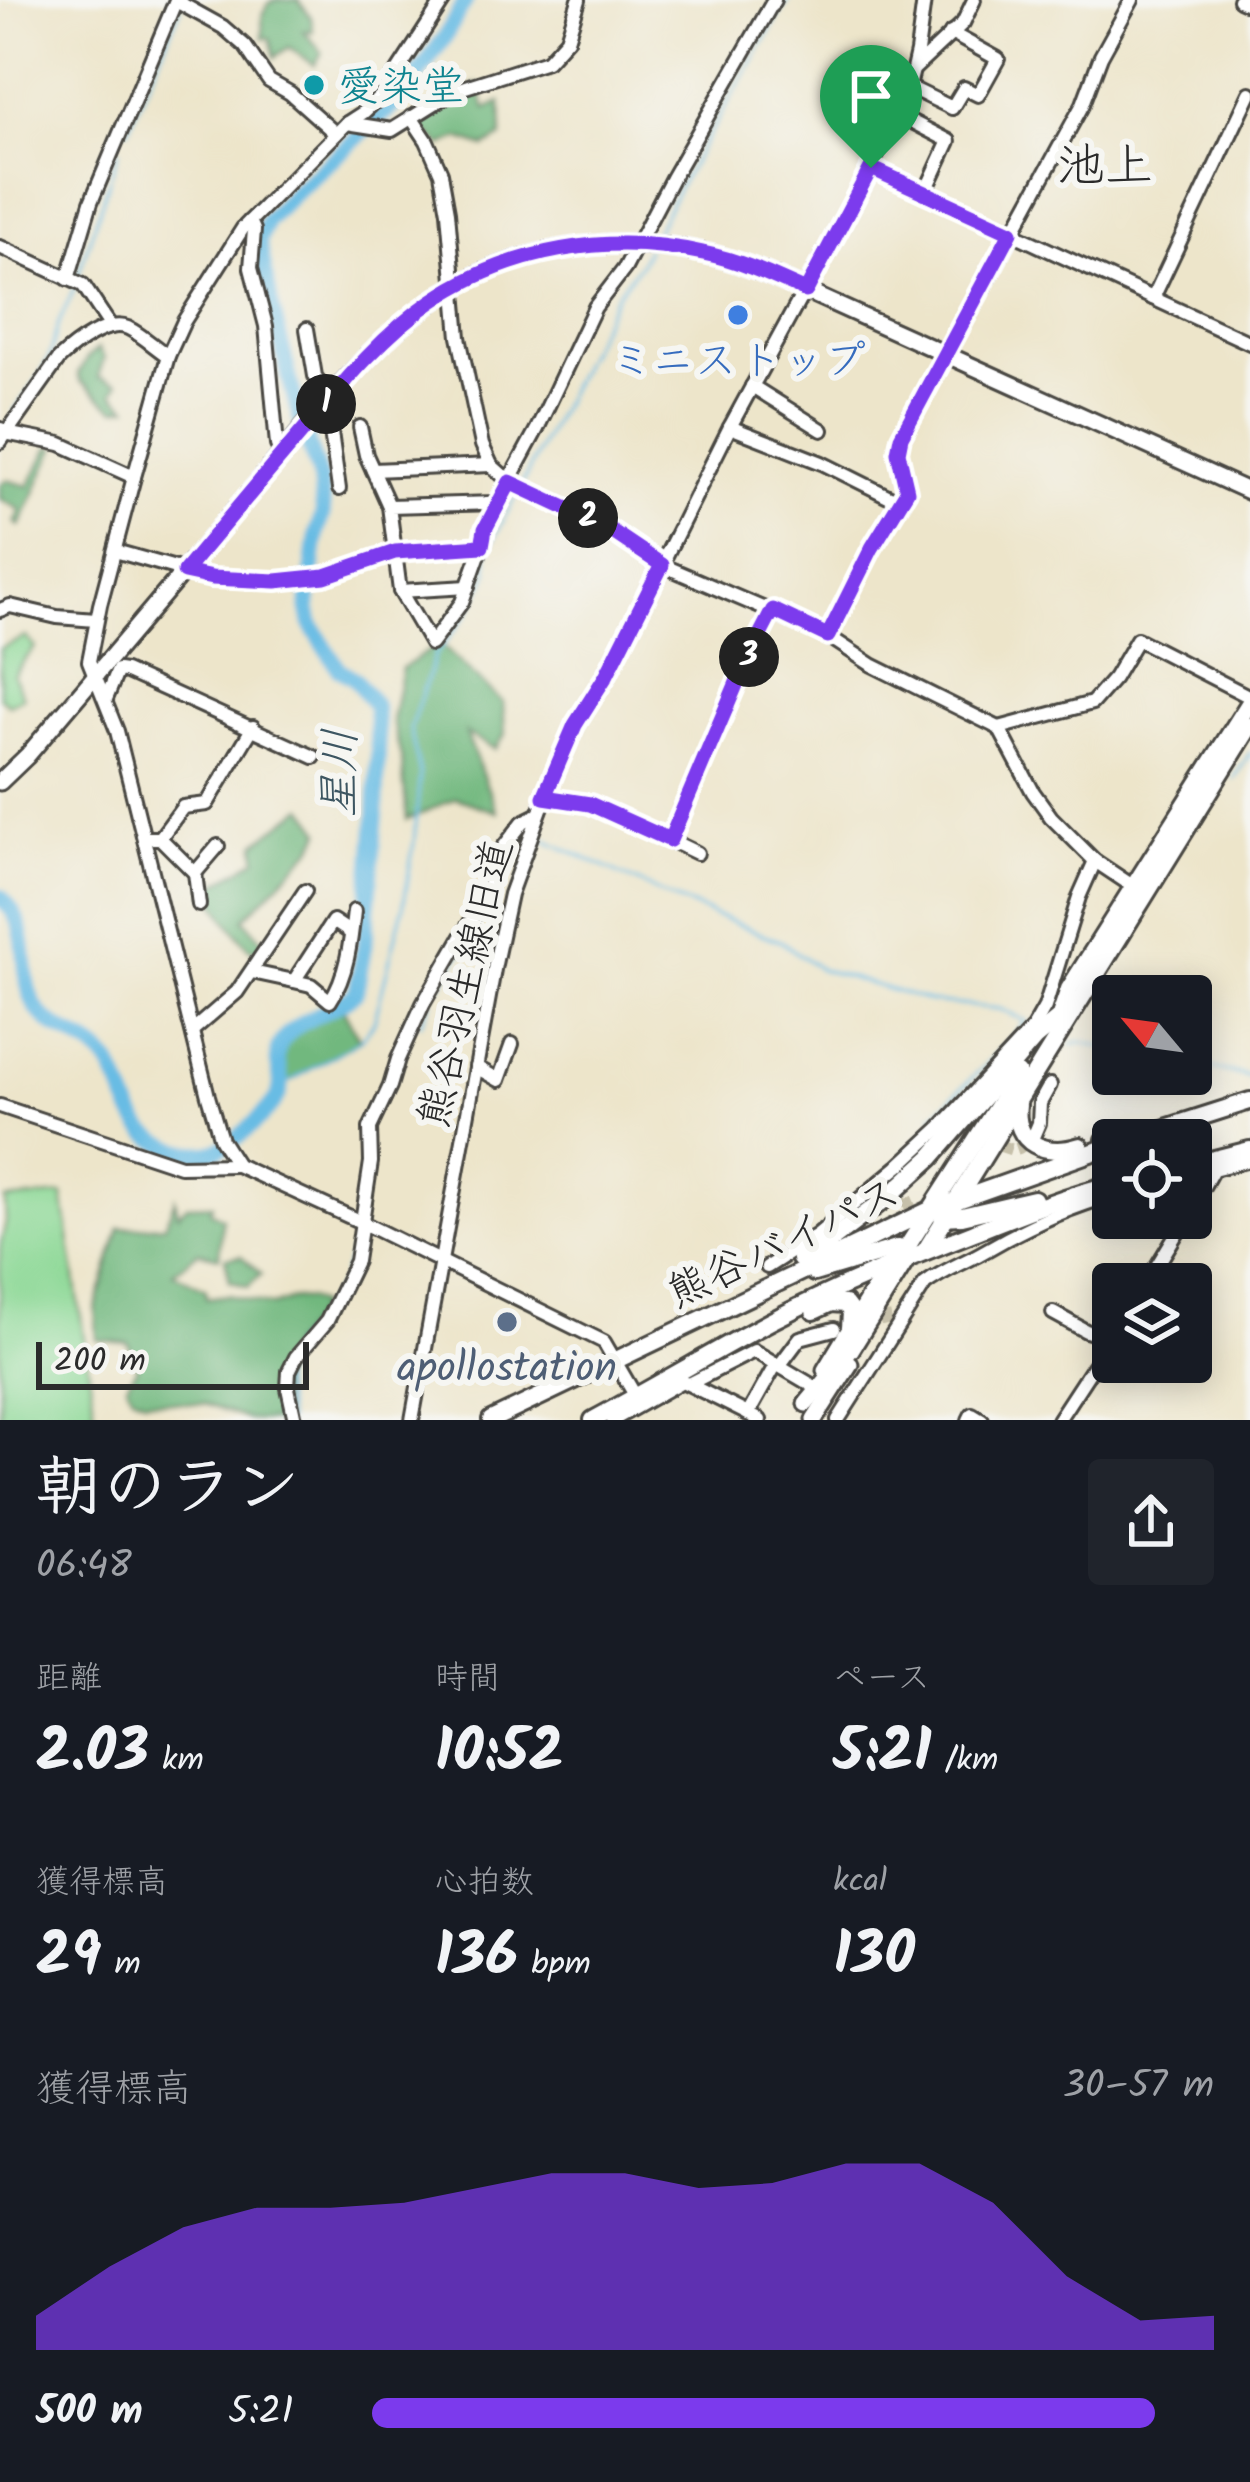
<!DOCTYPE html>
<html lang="ja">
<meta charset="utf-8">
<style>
body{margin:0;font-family:Kalam,"Klee One",sans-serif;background:#20242c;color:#f1f3f6;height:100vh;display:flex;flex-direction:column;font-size:45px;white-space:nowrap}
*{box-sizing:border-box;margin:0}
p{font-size:39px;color:#9ea1a6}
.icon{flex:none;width:66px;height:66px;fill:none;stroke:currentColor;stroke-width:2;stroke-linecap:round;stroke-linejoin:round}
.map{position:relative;height:1420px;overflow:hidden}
.side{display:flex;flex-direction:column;background:#171b24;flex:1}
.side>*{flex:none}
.needle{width:78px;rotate:299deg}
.buttons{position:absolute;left:1092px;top:975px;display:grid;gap:24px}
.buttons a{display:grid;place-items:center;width:120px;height:120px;border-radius:12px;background:#171b24;box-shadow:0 6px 30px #0003;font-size:60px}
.scale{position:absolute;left:36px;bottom:30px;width:273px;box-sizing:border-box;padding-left:12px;border:6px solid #2b2b2b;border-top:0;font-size:33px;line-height:42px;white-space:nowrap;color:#2b2b2b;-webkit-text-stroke:9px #f6f6f2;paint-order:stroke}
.pin{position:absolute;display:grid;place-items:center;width:102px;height:102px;color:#fff;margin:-123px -51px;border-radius:50% 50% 50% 0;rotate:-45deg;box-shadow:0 0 12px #0007}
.pin .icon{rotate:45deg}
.km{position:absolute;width:60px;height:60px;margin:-30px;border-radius:50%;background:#222;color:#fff;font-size:33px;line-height:60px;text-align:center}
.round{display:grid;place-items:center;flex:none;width:126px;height:126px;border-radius:12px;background:#20242c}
.overview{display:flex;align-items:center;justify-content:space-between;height:204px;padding:0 36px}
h1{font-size:66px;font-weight:700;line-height:90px}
.metrics{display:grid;grid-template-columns:repeat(3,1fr);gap:18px;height:204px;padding:12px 36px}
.metrics div{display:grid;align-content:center}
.metrics b{font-size:60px;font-weight:700}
.metrics small{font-size:33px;font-weight:400}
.metrics p{font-size:33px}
.chart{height:336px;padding:24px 36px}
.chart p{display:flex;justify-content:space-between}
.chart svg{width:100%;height:216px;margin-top:12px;fill:#7c3aed;opacity:.7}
ul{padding:0 36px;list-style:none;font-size:39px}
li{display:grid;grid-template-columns:192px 144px 1fr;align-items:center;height:90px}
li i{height:30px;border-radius:15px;background:#7c3aed}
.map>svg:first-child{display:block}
.green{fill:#8cd895;stroke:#5c8260;stroke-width:3}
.forest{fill:#71b87e;stroke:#4e7254;stroke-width:3}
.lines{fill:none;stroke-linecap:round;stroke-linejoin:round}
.stream{stroke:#68bce4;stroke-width:3}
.river{stroke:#68bce4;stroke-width:16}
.minor-tunnel{stroke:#c6c0aa;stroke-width:12;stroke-dasharray:12 6;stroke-linecap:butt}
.minor-casing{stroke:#484743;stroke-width:18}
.major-casing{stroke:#484743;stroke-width:21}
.highway-casing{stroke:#484743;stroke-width:22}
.minor{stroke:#fff;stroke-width:12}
.major{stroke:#fff;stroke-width:15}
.highway{stroke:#fff;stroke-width:16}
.route-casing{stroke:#fff;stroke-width:24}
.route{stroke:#7c3aed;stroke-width:15}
.culture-dot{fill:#0f9aa8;stroke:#f6f6f2;stroke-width:4.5}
.shop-dot{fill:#3f7fe0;stroke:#f6f6f2;stroke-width:4.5}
.service-dot{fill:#5c6f8a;stroke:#f6f6f2;stroke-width:4.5}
.labels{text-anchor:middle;stroke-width:12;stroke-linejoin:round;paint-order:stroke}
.culture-label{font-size:42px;fill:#0d838f;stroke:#f6f6f2;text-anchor:start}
.shop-label{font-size:42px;fill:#366cbe;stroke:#f6f6f2}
.street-label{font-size:42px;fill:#2b2b2b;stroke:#f6f6f2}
.service-label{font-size:42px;fill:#4e5e75;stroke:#f6f6f2}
.water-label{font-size:45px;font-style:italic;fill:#3d5662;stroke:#f6f6f2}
.quarter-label{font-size:48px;fill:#2b2b2b;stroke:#f6f6f2}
</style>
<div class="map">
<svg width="1250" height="1420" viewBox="0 0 1250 1420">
<rect width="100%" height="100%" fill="#f6f6f2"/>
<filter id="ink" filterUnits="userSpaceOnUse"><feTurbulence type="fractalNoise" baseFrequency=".00833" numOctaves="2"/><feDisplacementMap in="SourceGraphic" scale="24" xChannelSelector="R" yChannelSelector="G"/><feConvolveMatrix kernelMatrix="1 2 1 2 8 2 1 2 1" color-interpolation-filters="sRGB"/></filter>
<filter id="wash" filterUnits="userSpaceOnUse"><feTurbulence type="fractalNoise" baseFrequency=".004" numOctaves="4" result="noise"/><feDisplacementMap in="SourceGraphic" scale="48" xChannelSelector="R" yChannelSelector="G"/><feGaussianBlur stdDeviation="2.7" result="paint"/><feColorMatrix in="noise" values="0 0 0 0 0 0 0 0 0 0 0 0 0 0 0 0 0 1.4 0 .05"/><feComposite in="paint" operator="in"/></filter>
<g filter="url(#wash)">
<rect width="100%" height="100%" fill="#ede5ca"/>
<g class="green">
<polygon points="26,637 35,647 13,675 23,697 9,704 0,698 0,648"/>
<polygon points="63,1195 96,1420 0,1420 0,1247 6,1222 5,1200"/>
</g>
<g class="forest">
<polygon points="278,0 298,0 311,17 313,31 304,31 322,52 315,65 289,47 275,57 270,38 263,38 262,17 269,3"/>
<polygon points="477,84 486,109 501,102 502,137 485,147 459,138 442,146 413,120"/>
<path d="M98,349L104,358L98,377L118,384L113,394L128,407L116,409C102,401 93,391 80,381L78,374L88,357Z"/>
<polygon points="49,447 55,448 20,526 15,523 21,510 0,499 0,485 6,480 29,486"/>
<polygon points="440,644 503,703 505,735 495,749 466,733 497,812 456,798 407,820 402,761 392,721 402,668"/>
<polygon points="304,807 322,831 311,850 244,919 269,947 250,950 225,918 208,889 257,859 256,843"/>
<polygon points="339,1002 360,1040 282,1086 277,1050 284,1037"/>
<path d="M175,1199L178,1214L187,1205L212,1204L210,1211L222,1218L219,1257L198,1252L173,1273L206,1290V1298L228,1295L273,1306L295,1298L308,1299L319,1305C314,1319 306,1326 297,1337C273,1363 277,1388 283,1420H249L204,1404L145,1400L132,1395L126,1385L137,1367L128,1343L97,1340L95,1310L120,1228L165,1225Z"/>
<polygon points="241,1256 261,1274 248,1287 230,1281 225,1258"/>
</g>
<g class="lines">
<g class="stream">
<polyline points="128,130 181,7"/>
<polyline points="651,241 680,184 788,0"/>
<polyline points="77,278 119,150"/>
<polyline points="14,412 40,376 51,353 57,327 75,287"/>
<polyline points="522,484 617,293 640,264 647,249"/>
<polyline points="1234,779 1250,753"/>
<polyline points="537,836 674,899 782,942 820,969 932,1002 1000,1009 1026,1021 1006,1045 933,1116"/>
<polyline points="505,860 528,831"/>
<polyline points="440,987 469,940 486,907"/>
<polyline points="420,1024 432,1001"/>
<polyline points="1071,1044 1081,1042 1113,1049"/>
<polyline points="1191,1063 1250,1077"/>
<polyline points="282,1086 360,1040 374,1022 403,908 414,842 420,774 410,729 435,655 469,612 488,575 487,552 517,493"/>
<polyline points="356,1217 365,1150"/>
<polyline points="343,1275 353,1245"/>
<polyline points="287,1420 281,1382 285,1364 294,1343 313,1324 339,1284"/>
</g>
<path class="river" d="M0,896C38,933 15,970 36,1007C51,1033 90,1037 108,1062C122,1082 126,1108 141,1127C155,1144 187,1156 208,1153C229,1149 268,1114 278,1096C287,1078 270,1059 281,1043C296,1018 335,1011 356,992L366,936L376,814L378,752L375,706L355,679L339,669L312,626L308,606L317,533L323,512L320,479L299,416L271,304L259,241L267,221L295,192L400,100L444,38L466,0"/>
</g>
</g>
<g filter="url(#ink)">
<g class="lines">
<g class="minor-tunnel">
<polyline points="948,1129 1013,1150 1019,1148 1033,1137"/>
<polyline points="899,1181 917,1223"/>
<polyline points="862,1324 897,1317"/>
</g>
<defs>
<g id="minor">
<polyline points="444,0 383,94 364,112 347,123 243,228 184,321 168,356 134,477 100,605 89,661 117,731 208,1096 221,1140 237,1165 361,1222 604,1342 636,1397"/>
<polyline points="1239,0 1250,5"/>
<polyline points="176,1 223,27 245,46 269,81 290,93 336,134"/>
<polyline points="914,69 963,23 974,0"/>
<polyline points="909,87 952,108 964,88 978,95 998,59 951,33"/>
<polyline points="897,114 949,141 925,193"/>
<polyline points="411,117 427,141 441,173 448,212 459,337 482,445 491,465 510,482 604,526 662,565 828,636 872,665 999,728 1033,792 1051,817 1095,861 1134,887"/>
<polyline points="347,123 392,130 456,90 547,61 567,39 579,0"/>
<polyline points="871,168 1250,343"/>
<polyline points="250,221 254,230 251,268 266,326 277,445 283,454"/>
<polyline points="0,247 83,285 111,327"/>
<polyline points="68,279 91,202 176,0"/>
<polyline points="1153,298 1250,93"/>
<polyline points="307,329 315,376 329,401"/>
<polyline points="752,386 822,430"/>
<polyline points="322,408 329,418 339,489"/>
<polyline points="360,427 366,455 389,506"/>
<polyline points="730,427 822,463 902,503"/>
<polyline points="1,429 5,433 61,444 134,477"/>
<path d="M0,442L59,359C74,345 107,319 128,328C142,335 156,348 168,356"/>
<polyline points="373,470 491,465"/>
<polyline points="482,546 462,602 431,644 400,591 389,506 497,503"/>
<polyline points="115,551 211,578 276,581 325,576 395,552 482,546 485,529 497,503 537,429 595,307 625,268 672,178 774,0"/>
<polyline points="400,591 468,587"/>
<polyline points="0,610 10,606 57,617 96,620"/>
<polyline points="828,636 872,548 907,491 899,451 901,437 1083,104 1101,56 1132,0"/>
<polyline points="106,699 118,670 125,671 314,757"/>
<polyline points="999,728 1092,703 1114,678 1137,639 1250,697"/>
<polyline points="544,797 590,804 670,840 744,666 773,610"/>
<polyline points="144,838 160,838 183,807 207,804 253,727"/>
<polyline points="160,838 195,873 199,905"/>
<polyline points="670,840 697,853"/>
<polyline points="195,873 218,846"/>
<polyline points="252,972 294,981 333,921 351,933"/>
<path d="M294,981L311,985L330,1001C347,976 351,940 354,911"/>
<polyline points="193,1030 237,992 305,891"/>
<polyline points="476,1067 499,1080 512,1044"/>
<polyline points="0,1106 180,1166 237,1165"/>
<polyline points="1033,1137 1039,1123 1040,1103 1050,1085"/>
<polyline points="1191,1208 1213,1169 1250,1160"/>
<polyline points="767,1267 817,1235 898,1167 940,1128 1033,1028 1045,1007 1079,897 1095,861"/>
<polyline points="1146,1284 1186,1218"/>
<polyline points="1053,1313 1086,1331 1111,1338"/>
<polyline points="779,1366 800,1338 834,1329"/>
<polyline points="689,1384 754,1351 815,1387"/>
<polyline points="748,1414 776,1364"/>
<polyline points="295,1420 288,1388 289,1371 296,1357 327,1321 356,1261 371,1162 370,1128 390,1086 398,1059 423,1004 483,900 503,848 523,822 537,815"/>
<polyline points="412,1420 495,964 510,894 557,765 576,725 606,676 730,427 871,168 909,87 917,52 924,0"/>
<polyline points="613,1420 682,1381 760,1420"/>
<path d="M838,1420L925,1284C944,1270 964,1263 983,1252C1022,1229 1070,1207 1113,1195"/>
<polyline points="969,1420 972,1414 982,1420"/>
<polyline points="1058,1420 1113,1336"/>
</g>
<g id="major">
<path d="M0,782L27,756C99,670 173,585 245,499C301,432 355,358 426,306C504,247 610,232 704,253C740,261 773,276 806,291L1250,492"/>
<polyline points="825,1370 888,1266"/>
<polyline points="806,1404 851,1350 910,1255"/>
<polyline points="814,1420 850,1364"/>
</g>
<g id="highway">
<polyline points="1059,1018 1069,989 1250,702"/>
<path d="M1018,1105C1013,1144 1046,1157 1080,1146"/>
<polyline points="1105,1140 1134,1138"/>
<polyline points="1128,1140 1250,1101"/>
<polyline points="1191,1165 1250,1150"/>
<polyline points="942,1217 962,1216 1034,1199"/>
<polyline points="925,1251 1250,726"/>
<polyline points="800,1259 815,1252 888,1197 931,1158 1035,1038 1059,1018"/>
<polyline points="893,1262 905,1250 1018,1074"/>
<polyline points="814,1273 897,1248 904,1249"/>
<polyline points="814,1311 831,1303 845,1304 851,1312 850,1328"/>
<polyline points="491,1420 930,1210 1113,1145"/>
<path d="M593,1420C653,1388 711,1353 771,1321C839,1285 911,1257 982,1229C1025,1212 1068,1195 1113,1184"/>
</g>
</defs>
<use href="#minor" class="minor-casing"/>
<use href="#major" class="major-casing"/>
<use href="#highway" class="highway-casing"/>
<use href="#minor" class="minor"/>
<use href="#major" class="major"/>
<use href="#highway" class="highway"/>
</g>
</g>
<g class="lines" filter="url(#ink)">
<defs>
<path id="route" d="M871,168L1011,232L901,437L898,452L907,491L872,548L828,636L773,610L744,666L670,840L590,804L544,797L575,725L606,676L662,565L604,526L510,482L485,529L482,546L395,552L325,576L276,581L212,578L184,572C225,523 266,474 308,425C345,381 384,334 431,302C510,248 610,232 703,253C739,260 773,276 806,291Z"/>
</defs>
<use href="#route" class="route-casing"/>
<use href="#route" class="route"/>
</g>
<circle class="culture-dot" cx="314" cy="85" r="12"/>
<circle class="shop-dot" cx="738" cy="315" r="12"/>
<circle class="service-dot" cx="507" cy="1322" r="12"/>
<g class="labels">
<g class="culture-label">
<text x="338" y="100">愛染堂</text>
</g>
<g class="shop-label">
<text x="738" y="374">ミニストップ</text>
</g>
<g class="street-label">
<text transform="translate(464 983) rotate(-77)" y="15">熊谷羽生線旧道</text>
<text transform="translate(783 1241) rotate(-25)" y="15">熊谷バイパス</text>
</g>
<g class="service-label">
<text x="507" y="1381">apollostation</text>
</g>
<g class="water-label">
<text transform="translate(338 773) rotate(-89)" y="16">星川</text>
</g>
<g class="quarter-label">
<text x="1105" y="181">池上</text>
</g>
</g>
</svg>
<div class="buttons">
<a><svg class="needle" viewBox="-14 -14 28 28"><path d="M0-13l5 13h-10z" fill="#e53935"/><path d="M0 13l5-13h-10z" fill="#9ea1a6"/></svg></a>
<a><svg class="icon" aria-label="locate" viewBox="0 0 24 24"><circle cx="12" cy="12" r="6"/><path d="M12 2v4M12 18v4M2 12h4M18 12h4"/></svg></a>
<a><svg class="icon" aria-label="layers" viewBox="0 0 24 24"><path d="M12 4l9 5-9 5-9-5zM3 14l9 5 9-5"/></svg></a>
</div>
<div class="scale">200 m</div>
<div class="pin" style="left:871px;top:168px;background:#1e9e55"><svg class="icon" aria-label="arrive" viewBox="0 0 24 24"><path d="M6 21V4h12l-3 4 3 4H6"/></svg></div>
<b class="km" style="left:326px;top:404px">1</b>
<b class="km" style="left:588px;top:518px">2</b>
<b class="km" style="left:749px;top:657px">3</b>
</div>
<section class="side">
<div class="overview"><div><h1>朝のラン</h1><p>06:48</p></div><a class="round"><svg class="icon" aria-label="share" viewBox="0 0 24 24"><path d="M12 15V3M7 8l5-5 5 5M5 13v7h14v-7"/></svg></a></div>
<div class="metrics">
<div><p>距離</p><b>2.03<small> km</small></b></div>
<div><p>時間</p><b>10:52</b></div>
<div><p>ペース</p><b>5:21<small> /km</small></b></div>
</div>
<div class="metrics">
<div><p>獲得標高</p><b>29<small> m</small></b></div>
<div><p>心拍数</p><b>136<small> bpm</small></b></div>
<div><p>kcal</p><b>130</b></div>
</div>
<div class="chart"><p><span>獲得標高</span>30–57 m</p>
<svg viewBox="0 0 160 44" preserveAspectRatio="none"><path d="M0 44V37L10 27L20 19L30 15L40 15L50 14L60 11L70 8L80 8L90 11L100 10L110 6L120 6L130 14L140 29L150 38L160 37V44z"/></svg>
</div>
<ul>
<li><b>500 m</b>5:21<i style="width:93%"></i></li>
</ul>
</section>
